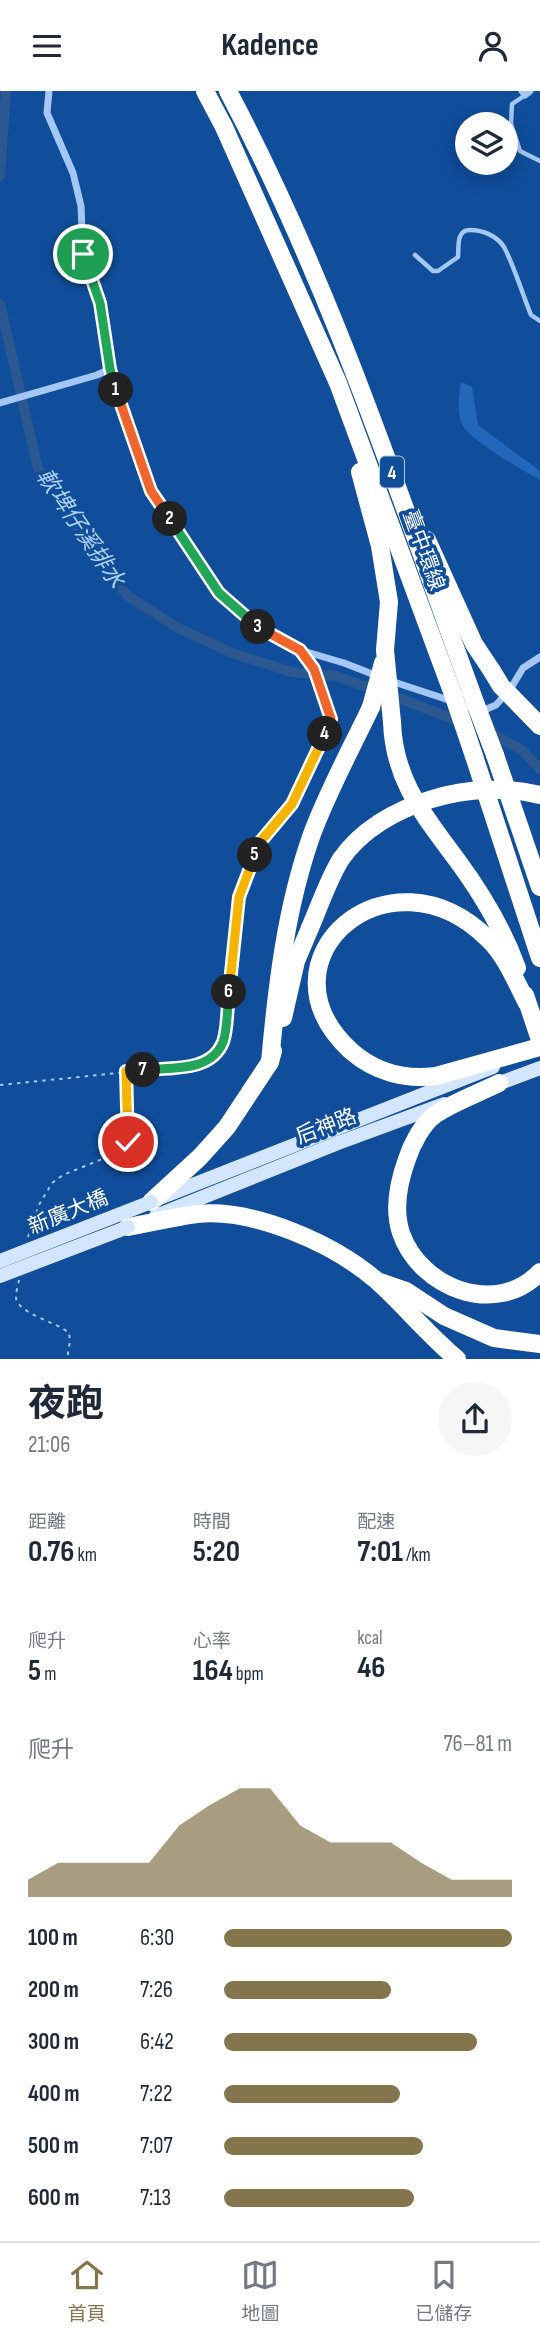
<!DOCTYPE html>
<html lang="zh-TW">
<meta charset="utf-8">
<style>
body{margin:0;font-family:"Sofia Sans Condensed","Noto Sans TC",sans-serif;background:#f6f6f7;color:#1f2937;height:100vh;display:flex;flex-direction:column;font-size:26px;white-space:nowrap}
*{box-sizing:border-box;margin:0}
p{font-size:23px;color:#747a83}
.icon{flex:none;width:38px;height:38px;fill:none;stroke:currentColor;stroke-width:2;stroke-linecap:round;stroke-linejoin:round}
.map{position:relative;height:1268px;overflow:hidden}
.side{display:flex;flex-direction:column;background:#fff;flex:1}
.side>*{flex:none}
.buttons{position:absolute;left:455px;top:21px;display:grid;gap:14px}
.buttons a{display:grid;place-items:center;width:63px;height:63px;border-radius:50%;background:#fff;box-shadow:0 4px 18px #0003;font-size:35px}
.pin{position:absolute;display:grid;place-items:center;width:60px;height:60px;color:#fff;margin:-30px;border:4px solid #fff;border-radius:50%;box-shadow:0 2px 7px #0007}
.km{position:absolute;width:35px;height:35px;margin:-18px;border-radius:50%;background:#222;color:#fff;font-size:19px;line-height:35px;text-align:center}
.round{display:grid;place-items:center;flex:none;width:74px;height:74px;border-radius:37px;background:#f6f6f7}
.headline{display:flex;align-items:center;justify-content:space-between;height:119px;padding:0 28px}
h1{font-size:38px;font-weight:700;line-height:52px}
.metrics{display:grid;grid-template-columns:repeat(3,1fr);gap:10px;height:119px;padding:7px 28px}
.metrics div{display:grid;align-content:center}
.metrics b{font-size:30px;font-weight:700}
.metrics small{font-size:19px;font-weight:400}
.metrics p{font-size:19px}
.chart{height:196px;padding:14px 28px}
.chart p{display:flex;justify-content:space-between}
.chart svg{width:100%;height:126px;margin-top:7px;fill:#84754d;opacity:.7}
ul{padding:0 28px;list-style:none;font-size:23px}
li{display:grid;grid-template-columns:112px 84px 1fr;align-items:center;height:52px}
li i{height:18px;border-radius:9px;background:#84754d}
header{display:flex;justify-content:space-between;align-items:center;height:91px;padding:0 28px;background:#fff;font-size:32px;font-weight:700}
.tabs{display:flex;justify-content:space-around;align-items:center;height:98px;border-top:2px solid #e0e1e3;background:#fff;font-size:19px;color:#747a83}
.tabs a{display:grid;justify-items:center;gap:4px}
.tabs .selected{color:#84754d}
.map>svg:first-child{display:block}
.green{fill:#2367ba}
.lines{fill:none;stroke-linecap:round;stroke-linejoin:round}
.stream{stroke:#95c3f8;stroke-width:2.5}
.canal{stroke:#2b5891;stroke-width:10}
.path{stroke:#a4c8f5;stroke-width:2;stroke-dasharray:3.5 5;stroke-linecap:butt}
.lane{stroke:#a4c8f5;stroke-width:4.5}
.street{stroke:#a4c8f5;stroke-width:7}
.secondary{stroke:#d4e6fd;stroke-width:14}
.highway{stroke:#fff;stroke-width:18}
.secondary-bridge{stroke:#d4e6fd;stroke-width:14}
.highway-bridge{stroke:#fff;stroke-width:18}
.split-1-casing{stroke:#fff;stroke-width:14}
.split-2-casing{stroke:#fff;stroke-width:14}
.split-3-casing{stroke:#fff;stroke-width:14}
.split-4-casing{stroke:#fff;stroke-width:14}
.split-5-casing{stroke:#fff;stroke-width:14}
.split-6-casing{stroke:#fff;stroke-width:14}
.split-7-casing{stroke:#fff;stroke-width:14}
.split-8-casing{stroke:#fff;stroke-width:14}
.split-1{stroke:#22a559;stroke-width:9}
.split-2{stroke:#f0652b;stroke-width:9}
.split-3{stroke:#22a559;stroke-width:9}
.split-4{stroke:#f0652b;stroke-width:9}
.split-5{stroke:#f5b400;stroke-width:9}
.split-6{stroke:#f5b400;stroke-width:9}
.split-7{stroke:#22a559;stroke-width:9}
.split-8{stroke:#f5b400;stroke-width:9}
.labels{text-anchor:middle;stroke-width:7;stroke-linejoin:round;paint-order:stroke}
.shield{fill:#104d9b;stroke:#b7cae1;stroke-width:2}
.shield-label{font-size:19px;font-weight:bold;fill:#fff}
.street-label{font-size:21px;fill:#fff;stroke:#104d9b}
.water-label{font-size:23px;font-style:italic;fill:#b0d3fb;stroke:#104d9b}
</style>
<header><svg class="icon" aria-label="menu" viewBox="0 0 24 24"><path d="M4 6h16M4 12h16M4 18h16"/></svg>Kadence<svg class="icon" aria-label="person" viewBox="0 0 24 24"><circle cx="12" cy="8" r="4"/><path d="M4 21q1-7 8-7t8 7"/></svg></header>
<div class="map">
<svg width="540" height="1268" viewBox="0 0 540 1268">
<rect width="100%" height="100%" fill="#104d9b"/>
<path class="green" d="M461,291L472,296L478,334L540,380V389C523,380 472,350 463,335C456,323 459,304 461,291Z"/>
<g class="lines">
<polyline class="stream" points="0,225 2,225"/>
<g class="canal">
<polyline points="0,85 6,0"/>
<polyline points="0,213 38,378 102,475 128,505 178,537 232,562 292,581 336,585 404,609 494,644 522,659 540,678"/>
</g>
<g class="path">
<polyline points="0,994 197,974 212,966 223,952 239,806 261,749 292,713 323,652 331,628 314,578 309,571"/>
<polyline points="28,1146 39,1114 52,1092 63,1084 122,1060 128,1051 126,981"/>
<path d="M19,1189C18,1194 16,1201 16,1206C16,1222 57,1231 69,1242L70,1250L67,1268"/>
</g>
<g class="lane">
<polyline points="524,5 512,13 511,33 520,60 540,70"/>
<path d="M415,164L433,180H438L458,166C459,156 456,139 470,139C483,139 497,145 504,156C515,177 522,202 531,224L540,230"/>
</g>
<g class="street">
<polyline points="49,0 47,22 73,82 81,115 83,163 100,212 110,278 126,332 151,400 218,502 245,527 265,542 300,559 344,572 380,586"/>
<polyline points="522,0 525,4 530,0"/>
<polyline points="0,312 97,284 110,278"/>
<polyline points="391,590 482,620 496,614 511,597 523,577 540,566"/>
</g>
<g class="secondary">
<polyline points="489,996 540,977"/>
<polyline points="157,1108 493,976"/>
<polyline points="156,1125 338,1052 444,1013"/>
</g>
<g class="highway">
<polyline points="205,0 224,36 338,292 454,606"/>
<path d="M228,0C332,196 400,407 476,614"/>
<polyline points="360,381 380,455 389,511 385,559"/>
<polyline points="427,449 474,553 492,580"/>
<path d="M392,631C394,690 424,724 457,769C482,803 503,838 517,877"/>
<polyline points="495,664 540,796"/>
<polyline points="474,665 540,867"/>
<polyline points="525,904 540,949"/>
<path d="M527,912C516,891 506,865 488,848C389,750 252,869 351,960C375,981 405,989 436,985L540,956"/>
<polyline points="283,927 296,870 310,837"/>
<path d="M270,971C277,894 286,816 312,743C328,700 351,658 371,616"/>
<path d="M499,992C479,1002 454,1011 436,1023C422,1033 412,1053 407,1068C399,1090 393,1118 401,1142C420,1197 496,1227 540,1181"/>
<polyline points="151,1111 200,1066 227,1036 270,971 273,960"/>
<path d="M128,1136C151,1132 174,1126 197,1123C254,1117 334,1153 376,1189C404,1214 428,1244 457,1268"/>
<polyline points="380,1191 406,1200 444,1225 494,1247 540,1253"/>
</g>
<g class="secondary-bridge">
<polyline points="0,1170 151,1111"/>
<polyline points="0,1185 128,1136"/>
</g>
<g class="highway-bridge">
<polyline points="385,559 392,631"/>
<polyline points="492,580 501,595 540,635"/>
<polyline points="454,606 474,665"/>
<polyline points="476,614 495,664"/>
<polyline points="371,616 383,572"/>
<path d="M310,837C319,816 329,787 341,768C381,711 475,687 540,704"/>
</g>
</g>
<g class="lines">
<defs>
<polyline id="split-1" points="83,163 100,212 110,278 116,299"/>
<polyline id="split-2" points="116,299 151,400 170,428"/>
<polyline id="split-3" points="170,428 219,502 258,536"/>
<polyline id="split-4" points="258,536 300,559 314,578 331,628 325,643"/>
<polyline id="split-5" points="255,764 261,750 292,713 325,643"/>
<polyline id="split-6" points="229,901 239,806 255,764"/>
<path id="split-7" d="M143,979C169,976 211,982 223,951C228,937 227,916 229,901"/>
<polyline id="split-8" points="128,1051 126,980 143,979"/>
</defs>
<use href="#split-1" class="split-1-casing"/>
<use href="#split-2" class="split-2-casing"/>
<use href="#split-3" class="split-3-casing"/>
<use href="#split-4" class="split-4-casing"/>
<use href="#split-5" class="split-5-casing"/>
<use href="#split-6" class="split-6-casing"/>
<use href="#split-7" class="split-7-casing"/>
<use href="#split-8" class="split-8-casing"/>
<use href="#split-1" class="split-1"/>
<use href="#split-2" class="split-2"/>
<use href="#split-3" class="split-3"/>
<use href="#split-4" class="split-4"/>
<use href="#split-5" class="split-5"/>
<use href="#split-6" class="split-6"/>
<use href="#split-7" class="split-7"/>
<use href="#split-8" class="split-8"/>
</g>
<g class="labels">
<rect class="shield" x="380" y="365.5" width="24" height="31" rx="5"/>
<g class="shield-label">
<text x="392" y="388">4</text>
</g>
<g class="street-label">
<text transform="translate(424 459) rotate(70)" y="7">臺中環線</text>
<text transform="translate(326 1035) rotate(-21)" y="7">后神路</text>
<text transform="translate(68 1121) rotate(-22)" y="7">新廣大橋</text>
</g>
<g class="water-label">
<text transform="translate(81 437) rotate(56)" y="8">軟埤仔溪排水</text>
</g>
</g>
</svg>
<div class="buttons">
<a><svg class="icon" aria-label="layers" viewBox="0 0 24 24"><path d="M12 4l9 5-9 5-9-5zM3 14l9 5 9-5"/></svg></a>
</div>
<div class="pin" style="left:83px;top:163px;background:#1e9e55"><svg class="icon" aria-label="arrive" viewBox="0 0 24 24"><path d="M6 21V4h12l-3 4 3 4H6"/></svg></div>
<div class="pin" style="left:128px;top:1051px;background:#d93025"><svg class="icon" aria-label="check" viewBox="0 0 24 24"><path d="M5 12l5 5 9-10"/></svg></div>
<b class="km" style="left:116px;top:299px">1</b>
<b class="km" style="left:170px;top:428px">2</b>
<b class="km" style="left:258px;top:536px">3</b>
<b class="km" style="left:325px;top:643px">4</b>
<b class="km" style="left:255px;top:764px">5</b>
<b class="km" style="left:229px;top:901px">6</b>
<b class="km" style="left:143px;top:979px">7</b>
</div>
<section class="side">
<div class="headline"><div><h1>夜跑</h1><p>21:06</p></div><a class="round"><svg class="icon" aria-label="share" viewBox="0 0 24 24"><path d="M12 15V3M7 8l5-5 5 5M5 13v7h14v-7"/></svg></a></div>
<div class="metrics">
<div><p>距離</p><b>0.76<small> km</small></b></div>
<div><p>時間</p><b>5:20</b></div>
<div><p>配速</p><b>7:01<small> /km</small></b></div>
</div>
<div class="metrics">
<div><p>爬升</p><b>5<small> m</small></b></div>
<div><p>心率</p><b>164<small> bpm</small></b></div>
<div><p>kcal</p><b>46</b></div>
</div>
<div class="chart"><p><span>爬升</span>76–81 m</p>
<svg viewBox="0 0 160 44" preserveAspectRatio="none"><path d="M0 44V38L10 32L20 32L30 32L40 32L50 19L60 12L70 6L80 6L90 19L100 25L110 25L120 25L130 32L140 38L150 38L160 38V44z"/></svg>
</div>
<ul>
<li><b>100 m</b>6:30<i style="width:100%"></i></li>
<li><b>200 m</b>7:26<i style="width:58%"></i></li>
<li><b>300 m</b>6:42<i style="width:88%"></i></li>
<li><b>400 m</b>7:22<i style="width:61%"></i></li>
<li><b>500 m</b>7:07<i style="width:69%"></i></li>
<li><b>600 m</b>7:13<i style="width:66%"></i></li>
</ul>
</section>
<nav class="tabs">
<a class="selected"><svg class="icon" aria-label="home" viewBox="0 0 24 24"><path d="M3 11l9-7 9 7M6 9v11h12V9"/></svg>首頁</a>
<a><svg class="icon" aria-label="map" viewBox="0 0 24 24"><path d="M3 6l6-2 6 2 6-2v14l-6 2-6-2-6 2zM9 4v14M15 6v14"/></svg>地圖</a>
<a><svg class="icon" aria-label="saved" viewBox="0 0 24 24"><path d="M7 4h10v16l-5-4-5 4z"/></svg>已儲存</a>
</nav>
